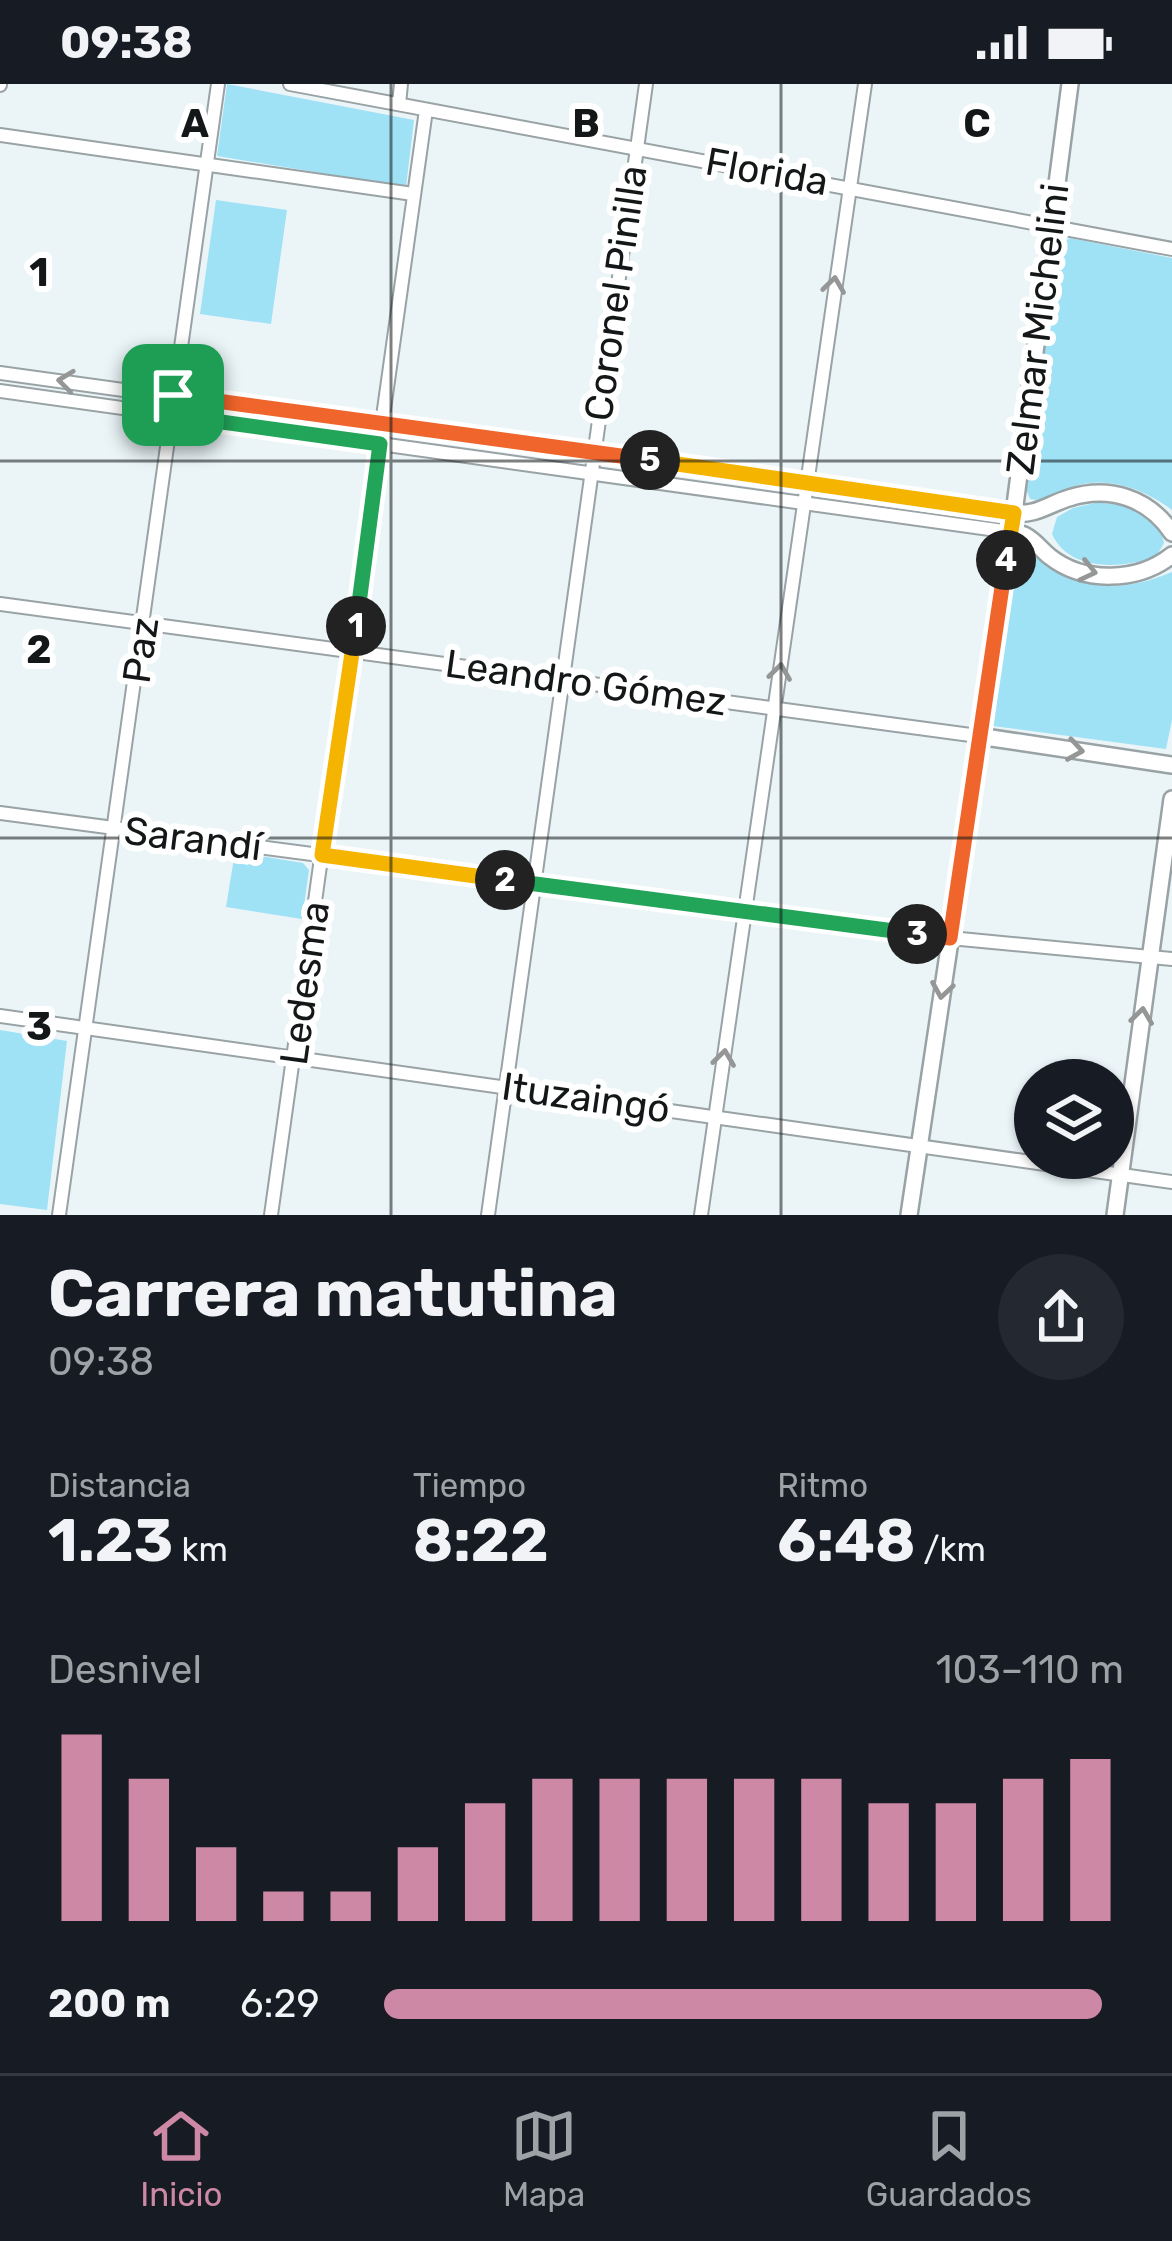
<!DOCTYPE html>
<html lang="es">
<meta charset="utf-8">
<style>
body{margin:0;font-family:Rubik,sans-serif;background:#242831;color:#f1f3f6;height:100vh;display:flex;flex-direction:column;font-size:45px;white-space:nowrap}
*{box-sizing:border-box;margin:0}
p{font-size:39px;color:#9ea1a6}
.icon{flex:none;width:66px;height:66px;fill:none;stroke:currentColor;stroke-width:2;stroke-linecap:round;stroke-linejoin:round}
.map{position:relative;height:1131px;overflow:hidden}
.sheet{display:flex;flex-direction:column;background:#171b24;flex:1}
.sheet>*{flex:none}
.tools{position:absolute;left:1014px;top:975px;display:grid;gap:24px}
.tools a{display:grid;place-items:center;width:120px;height:120px;border-radius:50%;background:#171b24;box-shadow:0 3px 9px #0004;font-size:60px}
.pin{position:absolute;display:grid;place-items:center;width:102px;height:102px;color:#fff;margin:-51px;border-radius:24px;box-shadow:0 6px 18px #0006}
.km{position:absolute;width:60px;height:60px;margin:-30px;border-radius:50%;background:#222;color:#fff;font-size:33px;line-height:60px;text-align:center}
.round{display:grid;place-items:center;flex:none;width:126px;height:126px;border-radius:63px;background:#242831}
.overview{display:flex;align-items:center;justify-content:space-between;height:204px;padding:0 48px}
h1{font-size:66px;font-weight:700;line-height:90px}
.stats{display:grid;grid-template-columns:repeat(3,1fr);gap:18px;height:204px;padding:12px 48px}
.stats div{display:grid;align-content:center}
.stats b{font-size:60px;font-weight:700}
.stats small{font-size:33px;font-weight:400}
.stats p{font-size:33px}
.chart{height:336px;padding:24px 48px}
.chart p{display:flex;justify-content:space-between}
.chart svg{width:100%;height:216px;margin-top:12px;stroke:#cd88a5;stroke-width:6}
ul{padding:0 48px;list-style:none;font-size:39px}
li{display:grid;grid-template-columns:192px 144px 1fr;align-items:center;height:90px}
li i{height:30px;border-radius:15px;background:#cd88a5}
.status{display:flex;justify-content:space-between;align-items:center;height:84px;padding:0 60px;background:#171b24;direction:ltr}
.status svg{height:33px;fill:currentColor}
.tabs{display:flex;justify-content:space-around;align-items:center;height:168px;border-top:3px solid #363941;background:#171b24;font-size:33px;color:#9ea1a6}
.tabs a{display:grid;justify-items:center;gap:6px}
.tabs .active{color:#cd88a5}
.map>svg:first-child{display:block}
.green{fill:#9fe1f5}
.lines{fill:none;stroke-linecap:round;stroke-linejoin:round}
.minor-casing{stroke:#99a2a5;stroke-width:16}
.tertiary-casing{stroke:#99a2a5;stroke-width:20}
.minor{stroke:#fff;stroke-width:12}
.tertiary{stroke:#fff;stroke-width:15}
.oneway{stroke:#959797}
.split-1-casing{stroke:#fff;stroke-width:24}
.split-2-casing{stroke:#fff;stroke-width:24}
.split-3-casing{stroke:#fff;stroke-width:24}
.split-4-casing{stroke:#fff;stroke-width:24}
.split-5-casing{stroke:#fff;stroke-width:24}
.split-6-casing{stroke:#fff;stroke-width:24}
.split-1{stroke:#22a559;stroke-width:15}
.split-2{stroke:#f5b400;stroke-width:15}
.split-3{stroke:#22a559;stroke-width:15}
.split-4{stroke:#f0652b;stroke-width:15}
.split-5{stroke:#f5b400;stroke-width:15}
.split-6{stroke:#f0652b;stroke-width:15}
.grid{fill:none;stroke:#141718;stroke-width:3;stroke-opacity:0.55}
.labels{text-anchor:middle;stroke-width:12;stroke-linejoin:round;paint-order:stroke}
.street-label{font-size:39px;fill:#141718;stroke:#fff}
.grid-label{font-size:39px;text-anchor:middle;font-weight:bold;fill:#141718;stroke:#fff;stroke-width:12;stroke-linejoin:round;paint-order:stroke}
</style>
<div class="status"><b>09:38</b><svg viewBox="0 0 49 12"><path d="M0 12V9h3v3zM5 12V6h3v6zM10 12V3h3v9zM15 12V0h3v12zM26 1h20v11H26zM47 4h2v5h-2z"/></svg></div>
<div class="map">
<svg width="1172" height="1131" viewBox="0 0 1172 1131">
<rect width="100%" height="100%" fill="#ebf5f8"/>
<g class="green">
<polygon points="227,0 414,36 406,103 217,72"/>
<polygon points="216,116 287,126 271,240 200,230"/>
<path d="M1070,154L1172,174V426C1144,405 1107,391 1072,403C1059,407 1050,415 1036,416L1030,415L1024,400L1058,161Z"/>
<path d="M1095,419C1123,418 1158,429 1164,459L1156,473C1123,484 1070,489 1052,450L1057,433L1073,424Z"/>
<path d="M1021,464C1037,466 1047,481 1061,489C1097,510 1136,503 1172,488V636L1166,665L993,642L1015,469Z"/>
<polygon points="235,768 303,779 309,786 302,835 226,823"/>
<polygon points="0,946 67,957 47,1126 0,1120"/>
</g>
<g class="lines">
<defs>
<g id="minor">
<polyline points="290,0 1172,165"/>
<polyline points="0,1 0,0"/>
<polyline points="399,20 401,0"/>
<polyline points="0,51 413,110"/>
<polyline points="0,289 1014,429"/>
<polyline points="0,307 1011,448"/>
<polyline points="0,520 978,652"/>
<polyline points="0,729 950,854 1172,875"/>
<polyline points="0,932 1172,1098"/>
<polyline points="59,1131 218,0"/>
<polyline points="271,1131 426,26"/>
<polyline points="488,1131 646,0"/>
<polyline points="701,1131 865,0"/>
</g>
<g id="tertiary">
<path d="M1014,429C1035,432 1049,420 1069,414C1109,401 1149,414 1172,449"/>
<path d="M1011,448C1031,450 1035,460 1049,472C1084,500 1138,498 1172,471"/>
<polyline points="978,652 1172,681"/>
<polyline points="909,1131 1014,429 1070,0"/>
<polyline points="1115,1131 1172,715"/>
</g>
</defs>
<use href="#minor" class="minor-casing"/>
<use href="#tertiary" class="tertiary-casing"/>
<use href="#minor" class="minor"/>
<use href="#tertiary" class="tertiary"/>
</g>
<defs><path id="oneway-chevron" d="M-2-3.5L2.5 0L-2 3.5" fill="none" stroke-width="1.6" stroke-linecap="round" stroke-linejoin="round" transform="scale(3)"/></defs>
<g class="oneway">
<use href="#oneway-chevron" transform="translate(834 201) rotate(-82)"/>
<use href="#oneway-chevron" transform="translate(66 297) rotate(-173)"/>
<use href="#oneway-chevron" transform="translate(1088 487) rotate(13)"/>
<use href="#oneway-chevron" transform="translate(780 588) rotate(-82)"/>
<use href="#oneway-chevron" transform="translate(1075 666) rotate(9)"/>
<use href="#oneway-chevron" transform="translate(942 906) rotate(99)"/>
<use href="#oneway-chevron" transform="translate(1142 932) rotate(-82)"/>
<use href="#oneway-chevron" transform="translate(724 974) rotate(-82)"/>
</g>
<g class="lines">
<defs>
<polyline id="split-1" points="173,311 171,331 380,360 356,542"/>
<polyline id="split-2" points="356,542 322,771 505,796"/>
<polyline id="split-3" points="505,796 917,850"/>
<polyline id="split-4" points="917,850 950,854 1006,476"/>
<polyline id="split-5" points="650,376 1014,429 1006,476"/>
<polyline id="split-6" points="173,311 650,376"/>
</defs>
<use href="#split-1" class="split-1-casing"/>
<use href="#split-2" class="split-2-casing"/>
<use href="#split-3" class="split-3-casing"/>
<use href="#split-4" class="split-4-casing"/>
<use href="#split-5" class="split-5-casing"/>
<use href="#split-6" class="split-6-casing"/>
<use href="#split-1" class="split-1"/>
<use href="#split-2" class="split-2"/>
<use href="#split-3" class="split-3"/>
<use href="#split-4" class="split-4"/>
<use href="#split-5" class="split-5"/>
<use href="#split-6" class="split-6"/>
</g>
<path class="grid" d="M391,0V1131M781,0V1131M0,377H1172M0,754H1172"/>
<g class="labels">
<g class="street-label">
<text transform="translate(767 87) rotate(10)" y="14">Florida</text>
<text transform="translate(615 209) rotate(-82)" y="14">Coronel Pinilla</text>
<text transform="translate(1037 245) rotate(-83)" y="14">Zelmar Michelini</text>
<text transform="translate(140 566) rotate(-82)" y="14">Paz</text>
<text transform="translate(586 598) rotate(8)" y="14">Leandro Gómez</text>
<text transform="translate(193 754) rotate(7)" y="14">Sarandí</text>
<text transform="translate(304 899) rotate(-82)" y="14">Ledesma</text>
<text transform="translate(586 1013) rotate(8)" y="14">Ituzaingó</text>
</g>
</g>
<g class="grid-label">
<text x="195" y="53">A</text>
<text x="586" y="53">B</text>
<text x="977" y="53">C</text>
<text x="39" y="202">1</text>
<text x="39" y="579">2</text>
<text x="39" y="956">3</text>
</g>
</svg>
<div class="tools">
<a><svg class="icon" aria-label="layers" viewBox="0 0 24 24"><path d="M12 4l9 5-9 5-9-5zM3 14l9 5 9-5"/></svg></a>
</div>
<div class="pin" style="left:173px;top:311px;background:#1e9e55"><svg class="icon" aria-label="arrive" viewBox="0 0 24 24"><path d="M6 21V4h12l-3 4 3 4H6"/></svg></div>
<b class="km" style="left:356px;top:542px">1</b>
<b class="km" style="left:505px;top:796px">2</b>
<b class="km" style="left:917px;top:850px">3</b>
<b class="km" style="left:1006px;top:476px">4</b>
<b class="km" style="left:650px;top:376px">5</b>
</div>
<section class="sheet">
<div class="overview"><div><h1>Carrera matutina</h1><p>09:38</p></div><a class="round"><svg class="icon" aria-label="share" viewBox="0 0 24 24"><path d="M12 15V3M7 8l5-5 5 5M5 13v7h14v-7"/></svg></a></div>
<div class="stats">
<div><p>Distancia</p><b>1.23<small> km</small></b></div>
<div><p>Tiempo</p><b>8:22</b></div>
<div><p>Ritmo</p><b>6:48<small> /km</small></b></div>
</div>
<div class="chart"><p><span>Desnivel</span>103–110 m</p>
<svg viewBox="0 0 160 44" preserveAspectRatio="none"><path d="M5 44V6M15 44V15M25 44V29M35 44V38M45 44V38M55 44V29M65 44V20M75 44V15M85 44V15M95 44V15M105 44V15M115 44V15M125 44V20M135 44V20M145 44V15M155 44V11"/></svg>
</div>
<ul>
<li><b>200 m</b>6:29<i style="width:97%"></i></li>
</ul>
</section>
<nav class="tabs">
<a class="active"><svg class="icon" aria-label="home" viewBox="0 0 24 24"><path d="M3 11l9-7 9 7M6 9v11h12V9"/></svg>Inicio</a>
<a><svg class="icon" aria-label="map" viewBox="0 0 24 24"><path d="M3 6l6-2 6 2 6-2v14l-6 2-6-2-6 2zM9 4v14M15 6v14"/></svg>Mapa</a>
<a><svg class="icon" aria-label="saved" viewBox="0 0 24 24"><path d="M7 4h10v16l-5-4-5 4z"/></svg>Guardados</a>
</nav>
